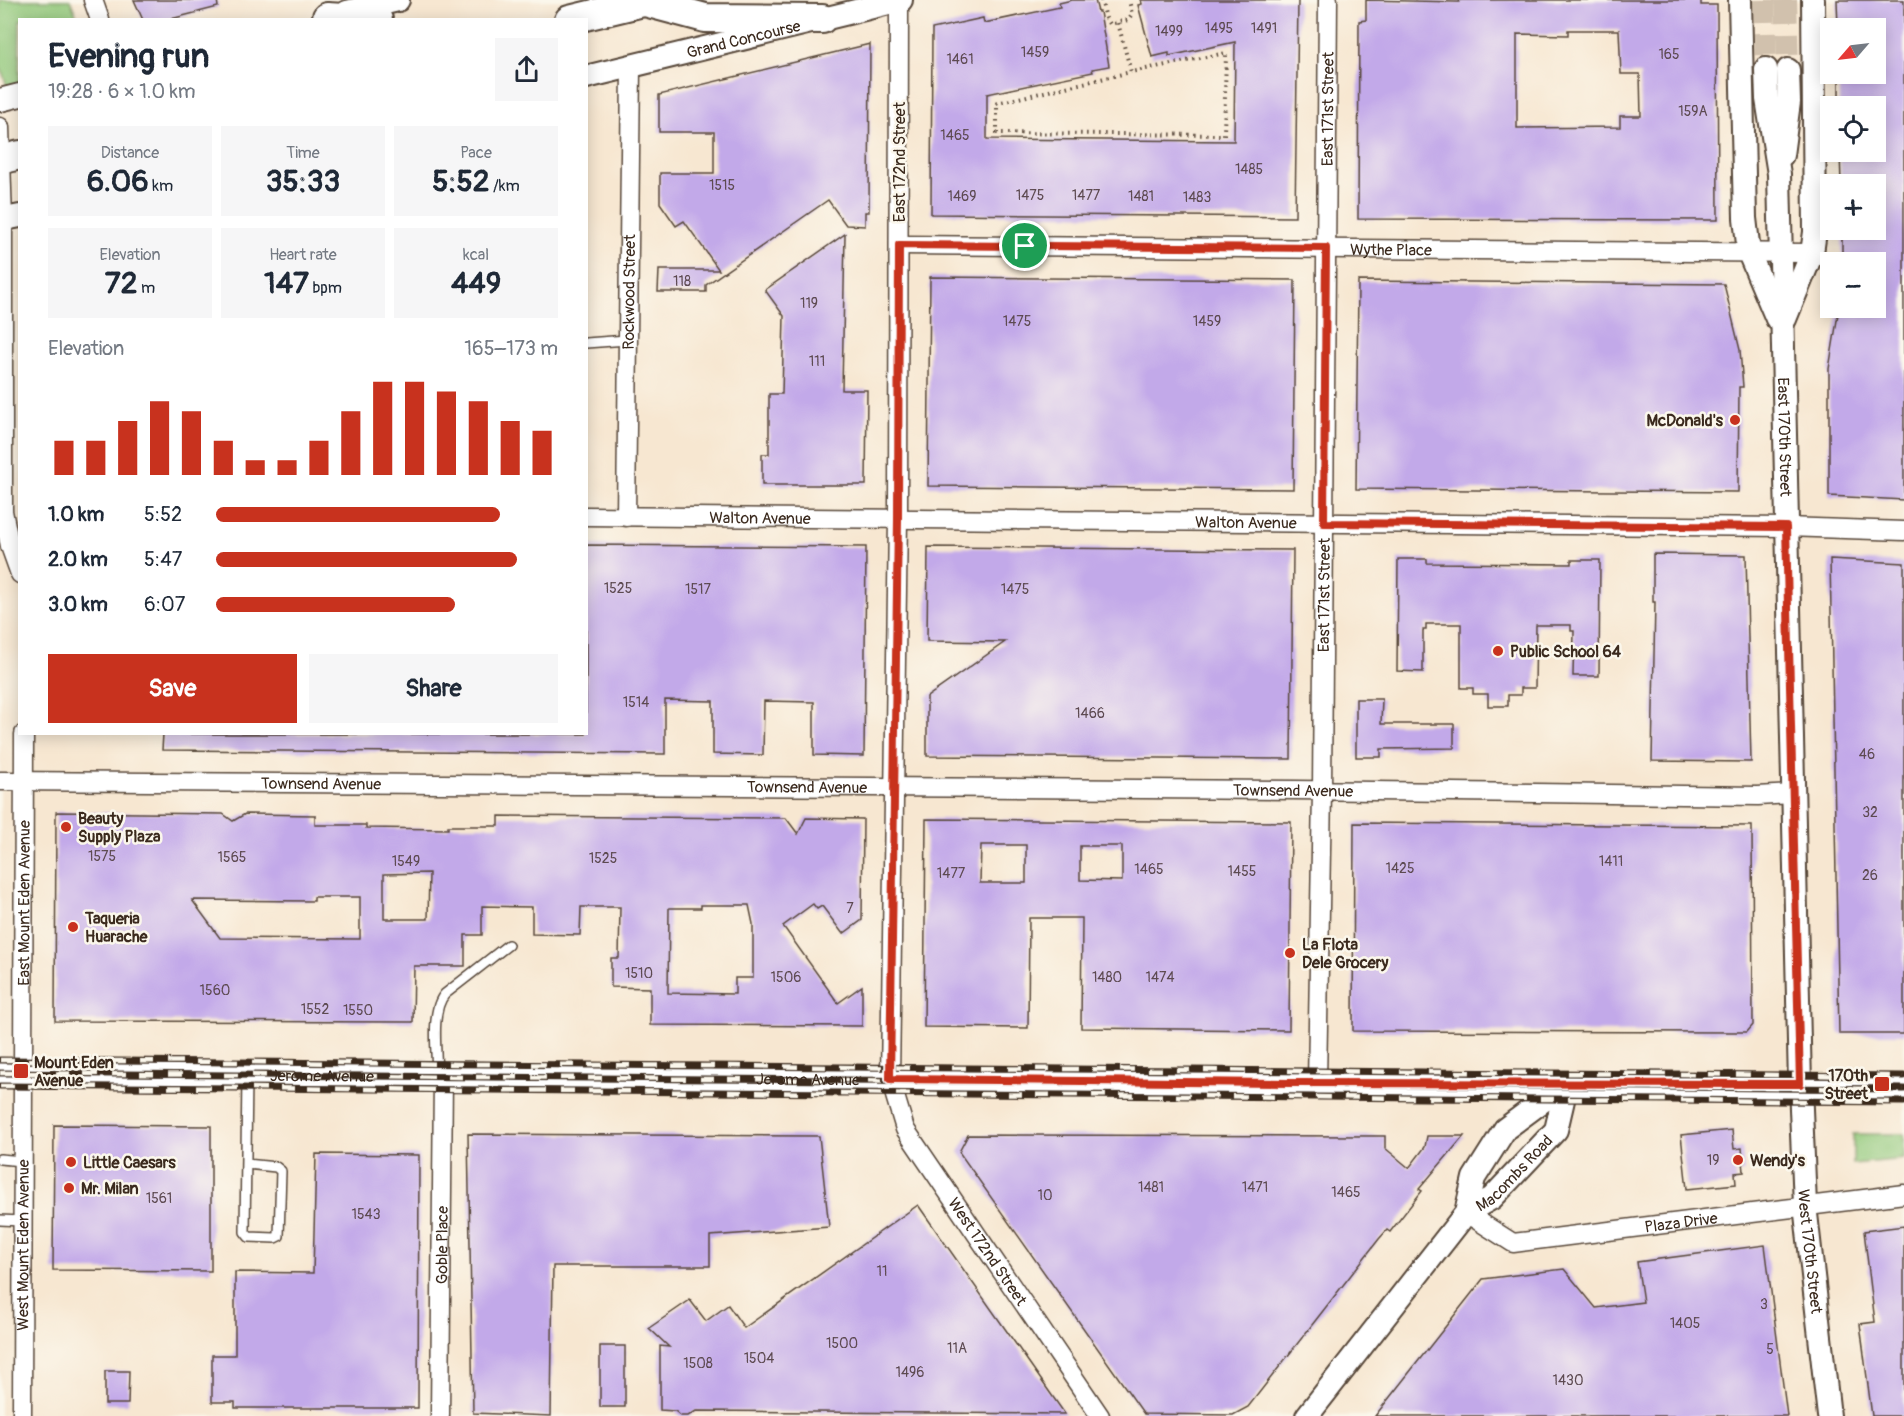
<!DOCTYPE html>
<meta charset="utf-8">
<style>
body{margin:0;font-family:Pangolin,sans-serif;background:#f6f6f7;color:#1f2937;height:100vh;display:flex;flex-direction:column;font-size:22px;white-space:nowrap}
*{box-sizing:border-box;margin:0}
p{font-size:20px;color:#747a83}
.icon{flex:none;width:33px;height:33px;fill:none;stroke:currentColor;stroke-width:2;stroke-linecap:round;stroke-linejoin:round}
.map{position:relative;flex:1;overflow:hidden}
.drawer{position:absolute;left:18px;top:18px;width:570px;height:717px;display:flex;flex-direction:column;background:#fff;border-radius:0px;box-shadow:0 3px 15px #0003}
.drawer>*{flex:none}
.needle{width:39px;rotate:242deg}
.fabs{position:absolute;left:1820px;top:18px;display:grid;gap:12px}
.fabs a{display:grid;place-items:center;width:66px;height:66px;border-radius:0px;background:#fff;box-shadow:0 3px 15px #0003;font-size:30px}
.pin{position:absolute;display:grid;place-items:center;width:51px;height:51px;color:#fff;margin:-26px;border:3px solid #fff;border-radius:50%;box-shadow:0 2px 6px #0007}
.round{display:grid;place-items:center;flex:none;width:63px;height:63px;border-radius:0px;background:#f6f6f7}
.head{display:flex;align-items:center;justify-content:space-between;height:102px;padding:0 30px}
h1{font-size:33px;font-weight:700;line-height:45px}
.metrics{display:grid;grid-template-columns:repeat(3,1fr);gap:9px;height:102px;padding:6px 30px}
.metrics div{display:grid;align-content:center;border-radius:0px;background:#f6f6f7;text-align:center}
.metrics b{font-size:30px;font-weight:700}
.metrics small{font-size:16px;font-weight:400}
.metrics p{font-size:16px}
.chart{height:168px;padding:12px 30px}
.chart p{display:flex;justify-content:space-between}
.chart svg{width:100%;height:108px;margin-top:6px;stroke:#c8321e;stroke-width:6}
.primary-button{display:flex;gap:12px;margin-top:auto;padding:12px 30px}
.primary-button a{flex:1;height:69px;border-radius:0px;background:#c8321e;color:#fff;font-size:24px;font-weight:700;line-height:69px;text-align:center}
.primary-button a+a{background:#f6f6f7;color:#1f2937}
ul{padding:0 30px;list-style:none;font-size:20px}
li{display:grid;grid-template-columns:96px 72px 1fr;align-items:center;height:45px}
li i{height:15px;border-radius:8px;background:#c8321e}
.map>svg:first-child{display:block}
.green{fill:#93c97b;stroke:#677a4c;stroke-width:1.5}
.building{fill:#c2a9e9;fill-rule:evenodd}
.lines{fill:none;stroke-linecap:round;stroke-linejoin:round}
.tertiary-tunnel{stroke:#d1c1ad;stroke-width:22;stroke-dasharray:22 11;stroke-linecap:butt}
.service-casing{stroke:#574639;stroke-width:12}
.minor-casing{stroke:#574639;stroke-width:21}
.tertiary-casing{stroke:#574639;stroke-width:26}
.secondary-casing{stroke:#574639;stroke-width:28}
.primary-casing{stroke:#574639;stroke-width:32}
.path{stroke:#574639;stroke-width:4;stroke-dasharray:1.5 4.5;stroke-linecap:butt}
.service{stroke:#fff;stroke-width:9}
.minor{stroke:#fff;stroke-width:18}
.tertiary{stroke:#fff;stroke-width:22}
.secondary{stroke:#fff;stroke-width:26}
.primary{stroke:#fff;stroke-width:28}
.rail-casing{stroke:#3b2a1e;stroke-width:7}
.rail{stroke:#fbf7ec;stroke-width:4.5;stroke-dasharray:14;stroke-linecap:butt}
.route-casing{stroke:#fff;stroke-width:12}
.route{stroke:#c8321e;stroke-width:8}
.poi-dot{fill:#c8321e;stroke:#fbf7ec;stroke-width:2}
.labels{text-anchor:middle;stroke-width:5;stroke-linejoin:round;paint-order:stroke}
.number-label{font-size:14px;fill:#5d4a51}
.street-label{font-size:16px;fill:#3b2a1e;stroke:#fbf7ec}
.poi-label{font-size:16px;font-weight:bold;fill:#3b2a1e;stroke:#fbf7ec;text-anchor:start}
</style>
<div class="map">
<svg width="1904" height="1416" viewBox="0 0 1904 1416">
<rect width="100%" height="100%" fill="#fbf7ec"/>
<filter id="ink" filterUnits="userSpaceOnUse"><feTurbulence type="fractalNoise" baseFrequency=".0167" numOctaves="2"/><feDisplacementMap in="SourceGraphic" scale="12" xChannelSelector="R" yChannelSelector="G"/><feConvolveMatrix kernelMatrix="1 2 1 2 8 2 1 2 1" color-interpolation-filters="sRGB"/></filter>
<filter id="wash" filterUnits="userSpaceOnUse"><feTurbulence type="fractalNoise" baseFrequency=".008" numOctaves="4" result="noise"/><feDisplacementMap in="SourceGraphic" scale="24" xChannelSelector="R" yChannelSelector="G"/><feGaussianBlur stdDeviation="1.35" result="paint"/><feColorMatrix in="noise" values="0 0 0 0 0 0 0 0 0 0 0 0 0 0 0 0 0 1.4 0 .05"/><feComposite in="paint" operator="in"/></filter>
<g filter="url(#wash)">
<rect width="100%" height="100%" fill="#f7e7d1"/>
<g class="green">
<polygon points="0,0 70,0 78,19 20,20 19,87 8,89 0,66"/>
<polygon points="1853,1134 1904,1134 1904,1159 1853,1164"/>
</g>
<g id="blocks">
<g class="building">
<polygon points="134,0 217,0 218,7 167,20 143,20"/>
<polygon points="1072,0 1095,0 1098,12 1100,12 1109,66 1092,69 1093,72 987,94 987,139 1234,141 1235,42 1169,56 1169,53 1152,57 1138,5 1142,4 1141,0 1298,0 1295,217 931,214 932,29 983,18 984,23 1060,7 1059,3"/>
<path d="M1366,0L1459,2L1460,0H1701V5H1717L1718,220L1358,219L1359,21L1366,20ZM1568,30H1619L1621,74H1640L1641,116H1620V127L1517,128V34L1568,35Z"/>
<polygon points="1837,0 1904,0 1904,500 1829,496 1829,369 1839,308 1875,308 1875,262 1842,262 1842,230 1875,230 1875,184 1841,184 1840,152 1875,152 1875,106 1839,106 1839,74 1875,74 1875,28 1838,28"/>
<polygon points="870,44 869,212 865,212 865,226 846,225 828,200 706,285 706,292 658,292 659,270 719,270 684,221 676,226 660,203 660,173 714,173 714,132 659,132 659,95"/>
<polygon points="845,234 842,390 867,390 866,485 762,485 762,454 769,454 769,394 782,394 784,316 765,290"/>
<polygon points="930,277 1295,280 1293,489 928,486"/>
<polygon points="1358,281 1724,284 1740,350 1743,387 1739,387 1738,492 1356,489"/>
<polygon points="586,545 866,547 864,756 814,755 814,702 764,701 763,755 713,754 713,701 665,700 665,754 162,750 163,734 586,734"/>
<polygon points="928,547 1293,550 1291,759 927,756 927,697 1005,642 927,641"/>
<polygon points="1653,554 1746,555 1751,762 1652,761 1655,602 1653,602"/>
<polygon points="1398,559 1427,559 1427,563 1571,564 1571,560 1600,560 1599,676 1573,676 1574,631 1571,631 1571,625 1536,625 1535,688 1521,688 1521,695 1508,695 1508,706 1488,706 1488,694 1473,694 1473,688 1461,688 1461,624 1426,624 1426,630 1423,630 1423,672 1397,671"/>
<polygon points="1830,559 1904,563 1904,1034 1839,1034"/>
<polygon points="1356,699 1382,699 1381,724 1454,724 1454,748 1381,749 1381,757 1356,757"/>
<path d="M56,812L223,814L233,821L245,814L315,815V825H366V828L448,829V826H499V816L786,818L798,834L806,818L863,819L862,920L843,934L822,906L817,909L813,904L783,926L838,1003L862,986V1026L650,1025V988L611,987V958H619L620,907H581L580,935L532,934V907L482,906V935H465V966H414L413,1022L55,1021ZM429,873L428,919H384V874ZM314,897H360V939L220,938L192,900L314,901ZM701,905H749L753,924V978H735V994L668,993L669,908H701Z"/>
<path d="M926,819L1291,822L1289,1030L1081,1028L1082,918H1029L1028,1028L924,1027ZM981,845H1026V883H980ZM1080,846H1122V881L1080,880Z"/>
<polygon points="1354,823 1752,826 1753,1025 1747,1032 1353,1031"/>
<polygon points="54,1125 211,1126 211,1271 53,1270"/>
<polygon points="1732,1130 1734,1149 1742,1148 1744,1172 1735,1173 1736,1184 1687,1189 1681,1135"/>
<polygon points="468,1134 819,1136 829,1227 710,1236 710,1266 553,1266 551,1416 473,1413"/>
<polygon points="968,1135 1385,1136 1385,1148 1409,1168 1425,1147 1427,1136 1464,1136 1419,1189 1422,1191 1390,1232 1387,1230 1379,1239 1248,1407 1233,1415 1144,1414 959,1152"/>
<polygon points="316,1154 419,1155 418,1408 235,1408 235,1402 212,1402 212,1355 235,1355 235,1272 313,1273"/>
<polygon points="918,1205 1065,1414 696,1411 688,1416 681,1416 675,1411 660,1410 660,1346 669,1347 649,1328 690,1300 706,1321 728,1305 744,1328"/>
<polygon points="1904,1226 1904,1416 1872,1416 1860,1324 1875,1322 1864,1231"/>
<polygon points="1765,1245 1787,1416 1375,1416 1483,1279 1564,1269 1596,1308 1643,1302 1637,1262"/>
<rect x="600" y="1346" width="25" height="61"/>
<polygon points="105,1371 129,1371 128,1404 105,1404"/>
</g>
</g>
</g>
<g filter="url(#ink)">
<use href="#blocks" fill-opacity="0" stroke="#574639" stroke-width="1.5"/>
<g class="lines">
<g class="tertiary-tunnel">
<polyline points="1764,0 1766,69"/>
<polyline points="1786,0 1788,70"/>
</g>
<defs>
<g id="service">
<polyline points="586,343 627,340"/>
<path d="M437,1075C437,1054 430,1010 445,994L508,945"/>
<polyline points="0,1159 22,1161"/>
<polyline points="246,1164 276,1167 281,1171 279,1236 275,1238 249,1237 245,1232 247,1076"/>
<polyline points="0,1220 22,1221"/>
</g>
<g id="minor">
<polyline points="93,0 100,20"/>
<path id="s1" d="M899,1L898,519L890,1079L905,1129L1100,1416"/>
<polyline points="0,127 3,220 3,511 10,546 20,574"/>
<path id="s2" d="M899,245L1812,253"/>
<path id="s3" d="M586,516L1786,527L1904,531"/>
<path id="s4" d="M626,517L631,67"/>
<path id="s5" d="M0,781L1296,790L1758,796L1793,794"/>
<path id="s6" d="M1317,1083L1322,791L1328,0"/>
<path id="s7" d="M1466,1213L1513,1243L1904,1194"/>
<path id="s8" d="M22,1416L24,734"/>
<path id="s9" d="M440,1416L443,1075"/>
</g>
<g id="tertiary">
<polyline points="1740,0 1745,218 1749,253 1777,319"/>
<polyline points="347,12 398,0"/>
<path id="s10" d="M1766,69L1767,99L1779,174L1800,1085L1805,1205L1829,1416"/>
<path id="s11" d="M586,77L901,0"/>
<polyline points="0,100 20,95"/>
<polyline points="1782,155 1789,102 1788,70"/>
<polyline points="0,220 20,216"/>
<polyline points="1785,319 1812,253 1815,232 1813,0"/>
<path id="s12" d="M1307,1416L1466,1213L1492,1198L1556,1130L1567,1083L1505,1129L1474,1178L1466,1213"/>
</g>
<g id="secondary">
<path id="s13" d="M0,1073L1904,1087"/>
</g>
<g id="primary">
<polyline points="645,2 705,18 822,19"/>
<polyline points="327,17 378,20"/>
<polyline points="569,20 652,0"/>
<polyline points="0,160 20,155"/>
</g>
</defs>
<use href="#service" class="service-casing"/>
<use href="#minor" class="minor-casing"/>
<use href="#tertiary" class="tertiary-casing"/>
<use href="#secondary" class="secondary-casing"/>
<use href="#primary" class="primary-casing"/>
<g class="path">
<polyline points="1101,0 1106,18 1110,24 1128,20 1132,14 1129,0"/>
<polyline points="1118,23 1131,72 1226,53 1224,135 997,133 997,103 1131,72"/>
</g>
<use href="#service" class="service"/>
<use href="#minor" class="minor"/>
<use href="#tertiary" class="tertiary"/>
<use href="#secondary" class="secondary"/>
<use href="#primary" class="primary"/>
<defs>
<g id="rail">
<polyline points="0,1060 1904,1076"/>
<polyline points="0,1073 1904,1089"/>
<polyline points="0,1086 1904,1102"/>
</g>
</defs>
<use href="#rail" class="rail-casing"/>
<use href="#rail" class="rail"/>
</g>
</g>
<g class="lines" filter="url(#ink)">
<defs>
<polygon id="route" points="899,245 1326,248 1324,523 1786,527 1800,1084 1291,1083 890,1079 898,519"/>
</defs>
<use href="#route" class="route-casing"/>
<use href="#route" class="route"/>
</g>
<g class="poi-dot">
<circle cx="1735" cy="420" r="6"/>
<circle cx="1498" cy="651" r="6"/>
<circle cx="66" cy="827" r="6"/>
<circle cx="73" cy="927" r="6"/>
<circle cx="1290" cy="953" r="6"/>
<rect x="13" y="1063" width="16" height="16" rx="3"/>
<rect x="1874" y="1076" width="16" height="16" rx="3"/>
<circle cx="1738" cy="1160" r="6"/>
<circle cx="71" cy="1162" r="6"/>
<circle cx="69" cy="1188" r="6"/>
</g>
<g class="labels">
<g class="number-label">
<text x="1219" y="33">1495</text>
<text x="1264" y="33">1491</text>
<text x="1169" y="36">1499</text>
<text x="1035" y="57">1459</text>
<text x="1669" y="59">165</text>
<text x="960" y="64">1461</text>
<text x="1693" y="116">159A</text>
<text x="955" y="140">1465</text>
<text x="1249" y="174">1485</text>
<text x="722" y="190">1515</text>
<text x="1030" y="200">1475</text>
<text x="1086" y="200">1477</text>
<text x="962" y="201">1469</text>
<text x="1141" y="201">1481</text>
<text x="1197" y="202">1483</text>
<text x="682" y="286">118</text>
<text x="809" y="308">119</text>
<text x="1017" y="326">1475</text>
<text x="1207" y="326">1459</text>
<text x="817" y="366">111</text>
<text x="618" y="593">1525</text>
<text x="698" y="594">1517</text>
<text x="1015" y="594">1475</text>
<text x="636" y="707">1514</text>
<text x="1090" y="718">1466</text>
<text x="1867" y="759">46</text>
<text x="1870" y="817">32</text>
<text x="102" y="861">1575</text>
<text x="232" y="862">1565</text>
<text x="603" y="863">1525</text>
<text x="406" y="866">1549</text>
<text x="1611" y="866">1411</text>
<text x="1400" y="873">1425</text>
<text x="1149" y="874">1465</text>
<text x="1242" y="876">1455</text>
<text x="951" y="878">1477</text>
<text x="1870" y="880">26</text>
<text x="850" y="913">7</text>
<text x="639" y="978">1510</text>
<text x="786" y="982">1506</text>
<text x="1107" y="982">1480</text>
<text x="1160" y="982">1474</text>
<text x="215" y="995">1560</text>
<text x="315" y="1014">1552</text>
<text x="358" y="1015">1550</text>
<text x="1713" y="1165">19</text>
<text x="1151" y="1192">1481</text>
<text x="1255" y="1192">1471</text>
<text x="1346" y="1197">1465</text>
<text x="1045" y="1200">10</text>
<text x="159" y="1203">1561</text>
<text x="366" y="1219">1543</text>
<text x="882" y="1276">11</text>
<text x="1764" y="1309">3</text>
<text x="1685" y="1328">1405</text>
<text x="842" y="1348">1500</text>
<text x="957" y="1353">11A</text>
<text x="1770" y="1354">5</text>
<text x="759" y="1363">1504</text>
<text x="698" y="1368">1508</text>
<text x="910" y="1377">1496</text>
<text x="1568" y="1385">1430</text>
</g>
<g class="street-label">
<text dy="6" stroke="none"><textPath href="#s11" startOffset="162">Grand Concourse</textPath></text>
<text dy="6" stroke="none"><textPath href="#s6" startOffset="974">East 171st Street</textPath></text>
<text transform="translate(899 162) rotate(-90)" y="6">East 172nd Street</text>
<text dy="6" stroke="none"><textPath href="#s2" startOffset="492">Wythe Place</textPath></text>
<text dy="6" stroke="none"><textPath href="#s4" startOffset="225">Rockwood Street</textPath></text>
<text dy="6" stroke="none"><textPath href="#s10" startOffset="369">East 170th Street</textPath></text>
<text dy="6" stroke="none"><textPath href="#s3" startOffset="174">Walton Avenue</textPath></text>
<text dy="6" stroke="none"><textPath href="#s3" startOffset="660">Walton Avenue</textPath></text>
<text dy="6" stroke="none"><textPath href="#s6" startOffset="488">East 171st Street</textPath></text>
<text dy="6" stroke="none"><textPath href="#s5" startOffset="321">Townsend Avenue</textPath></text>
<text dy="6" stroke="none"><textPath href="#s5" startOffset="807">Townsend Avenue</textPath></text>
<text dy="6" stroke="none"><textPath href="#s5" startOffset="1293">Townsend Avenue</textPath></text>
<text dy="6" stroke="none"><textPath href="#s8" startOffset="513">East Mount Eden Avenue</textPath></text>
<text dy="6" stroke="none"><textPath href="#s13" startOffset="322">Jerome Avenue</textPath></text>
<text dy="6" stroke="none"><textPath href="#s13" startOffset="808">Jerome Avenue</textPath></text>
<text dy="6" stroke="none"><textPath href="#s12" startOffset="321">Macombs Road</textPath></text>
<text dy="6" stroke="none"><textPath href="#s7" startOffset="225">Plaza Drive</textPath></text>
<text dy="6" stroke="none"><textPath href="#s8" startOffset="171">West Mount Eden Avenue</textPath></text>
<text dy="6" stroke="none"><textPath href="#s9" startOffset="171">Goble Place</textPath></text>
<text dy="6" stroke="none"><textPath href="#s1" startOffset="1278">West 172nd Street</textPath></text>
<text dy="6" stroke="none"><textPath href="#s10" startOffset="1184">West 170th Street</textPath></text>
</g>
<g class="poi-label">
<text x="1723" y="426" text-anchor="end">McDonald's</text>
<text x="1510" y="657">Public School 64</text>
<text x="78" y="824">Beauty<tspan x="78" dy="18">Supply Plaza</tspan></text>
<text x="85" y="924">Taqueria<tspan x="85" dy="18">Huarache</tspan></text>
<text x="1302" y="950">La Flota<tspan x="1302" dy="18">Dele Grocery</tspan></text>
<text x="34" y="1068">Mount Eden<tspan x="34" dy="18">Avenue</tspan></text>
<text x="1868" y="1081" text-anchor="end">170th<tspan x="1868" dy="18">Street</tspan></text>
<text x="1750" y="1166">Wendy's</text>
<text x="83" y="1168">Little Caesars</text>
<text x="81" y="1194">Mr. Milan</text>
</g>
</g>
</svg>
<div class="fabs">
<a><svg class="needle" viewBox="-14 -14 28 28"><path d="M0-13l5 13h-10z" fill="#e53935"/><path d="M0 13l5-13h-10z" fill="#747a83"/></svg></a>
<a><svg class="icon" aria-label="locate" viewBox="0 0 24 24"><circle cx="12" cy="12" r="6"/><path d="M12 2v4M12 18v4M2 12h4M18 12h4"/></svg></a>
<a>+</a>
<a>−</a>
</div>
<div class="pin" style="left:1025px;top:246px;background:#1e9e55"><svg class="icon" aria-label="arrive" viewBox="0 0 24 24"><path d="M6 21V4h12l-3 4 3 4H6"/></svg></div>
<section class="drawer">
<div class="head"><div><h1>Evening run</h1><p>19:28 · 6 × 1.0 km</p></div><a class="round"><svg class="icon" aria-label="share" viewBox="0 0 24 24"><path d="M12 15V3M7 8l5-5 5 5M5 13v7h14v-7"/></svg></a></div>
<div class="metrics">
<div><p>Distance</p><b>6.06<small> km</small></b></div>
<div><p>Time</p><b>35:33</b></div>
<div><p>Pace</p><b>5:52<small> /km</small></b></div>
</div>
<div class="metrics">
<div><p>Elevation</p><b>72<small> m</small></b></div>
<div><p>Heart rate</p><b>147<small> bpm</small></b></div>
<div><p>kcal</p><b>449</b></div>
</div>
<div class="chart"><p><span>Elevation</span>165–173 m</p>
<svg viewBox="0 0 160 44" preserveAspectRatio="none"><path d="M5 44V30M15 44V30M25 44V22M35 44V14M45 44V18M55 44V30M65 44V38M75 44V38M85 44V30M95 44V18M105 44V6M115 44V6M125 44V10M135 44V14M145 44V22M155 44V26"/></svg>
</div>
<ul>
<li><b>1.0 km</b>5:52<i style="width:83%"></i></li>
<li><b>2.0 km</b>5:47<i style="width:88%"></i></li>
<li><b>3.0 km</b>6:07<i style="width:70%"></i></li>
</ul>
<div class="primary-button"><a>Save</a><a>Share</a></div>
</section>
</div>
